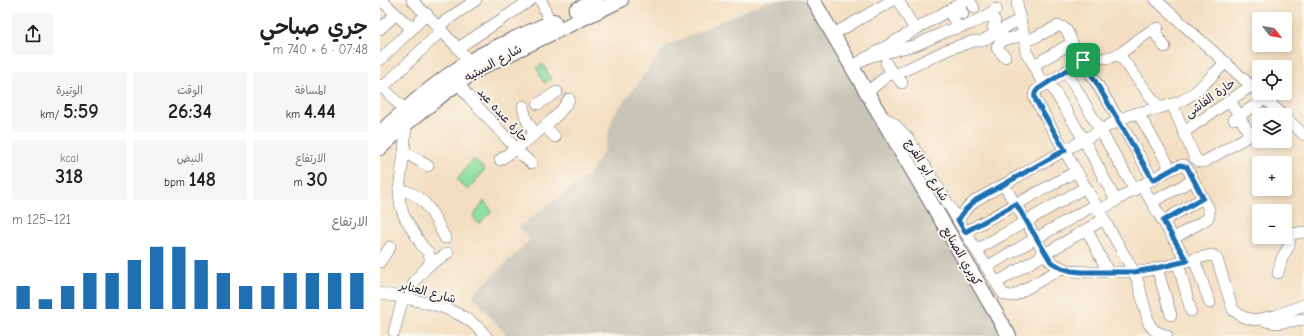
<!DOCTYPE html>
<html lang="ar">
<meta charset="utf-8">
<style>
body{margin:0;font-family:"Comic Neue","Playpen Sans Arabic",sans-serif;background:#f6f6f6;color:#222;direction:rtl;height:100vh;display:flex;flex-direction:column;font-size:15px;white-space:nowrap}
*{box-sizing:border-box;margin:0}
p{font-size:13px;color:#767676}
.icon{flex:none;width:22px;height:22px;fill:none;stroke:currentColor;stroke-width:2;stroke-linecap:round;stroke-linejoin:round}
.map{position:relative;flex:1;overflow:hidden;direction:ltr}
.panel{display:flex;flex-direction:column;background:#fff;width:380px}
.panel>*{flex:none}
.needle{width:26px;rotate:121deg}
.buttons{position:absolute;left:872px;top:12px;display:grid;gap:8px}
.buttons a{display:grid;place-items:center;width:40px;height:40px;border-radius:4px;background:#fff;box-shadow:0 2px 6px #0003;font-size:20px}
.pin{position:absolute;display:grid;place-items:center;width:34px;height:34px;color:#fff;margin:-17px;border-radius:8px;box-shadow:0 2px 6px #0006}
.round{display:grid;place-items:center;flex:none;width:42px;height:42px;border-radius:4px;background:#f6f6f6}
.summary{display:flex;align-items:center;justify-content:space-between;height:68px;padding:0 12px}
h1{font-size:22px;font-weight:600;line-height:30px}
.figures{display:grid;grid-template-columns:repeat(3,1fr);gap:6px;height:68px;padding:4px 12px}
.figures div{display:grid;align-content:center;border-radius:4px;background:#f6f6f6;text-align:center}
.figures b{font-size:20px;font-weight:600}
.figures small{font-size:11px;font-weight:400}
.figures p{font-size:11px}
.chart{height:112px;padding:8px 12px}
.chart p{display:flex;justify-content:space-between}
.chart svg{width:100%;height:72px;margin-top:4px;stroke:#1f6fb2;stroke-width:6}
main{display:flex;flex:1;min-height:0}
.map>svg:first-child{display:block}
.industrial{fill:#c7c5b8}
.green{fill:#8adfa1;stroke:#56806e}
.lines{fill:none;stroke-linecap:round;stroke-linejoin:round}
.minor-casing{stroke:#6b646a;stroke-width:12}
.major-casing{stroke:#6b646a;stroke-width:16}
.minor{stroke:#fff;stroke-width:11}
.major{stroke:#fff;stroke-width:14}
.route-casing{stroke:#fff;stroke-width:8}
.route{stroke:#1f6fb2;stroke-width:5}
.labels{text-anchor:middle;stroke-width:4;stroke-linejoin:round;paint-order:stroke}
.street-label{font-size:12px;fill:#22223b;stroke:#fbf7ec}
</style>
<main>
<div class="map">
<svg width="924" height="336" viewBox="0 0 924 336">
<rect width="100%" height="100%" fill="#fbf7ec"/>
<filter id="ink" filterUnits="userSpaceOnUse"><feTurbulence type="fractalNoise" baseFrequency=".025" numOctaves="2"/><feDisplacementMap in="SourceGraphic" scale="8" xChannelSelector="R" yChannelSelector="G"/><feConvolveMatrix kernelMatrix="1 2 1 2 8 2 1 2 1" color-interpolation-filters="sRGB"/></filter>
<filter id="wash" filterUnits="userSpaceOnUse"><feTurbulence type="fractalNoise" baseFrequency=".012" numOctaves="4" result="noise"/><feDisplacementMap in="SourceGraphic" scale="16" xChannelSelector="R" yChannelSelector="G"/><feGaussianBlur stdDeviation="0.9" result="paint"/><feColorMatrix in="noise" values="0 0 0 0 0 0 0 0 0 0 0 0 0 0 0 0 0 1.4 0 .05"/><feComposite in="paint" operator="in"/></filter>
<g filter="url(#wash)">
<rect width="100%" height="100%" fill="#f3dec1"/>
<polygon class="industrial" points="389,0 429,0 635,336 127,336 92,295 150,240 139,227 209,175 224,150 233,116 286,46"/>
<g class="green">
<polygon points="163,64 171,79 164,83 157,68"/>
<polygon points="93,159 105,169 88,190 77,180"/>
<polygon points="104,201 112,211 99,224 93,217"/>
</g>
</g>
<g filter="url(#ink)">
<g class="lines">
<defs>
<g id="minor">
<polyline points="1,0 32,29"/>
<polyline points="32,0 78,48 89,62"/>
<polyline points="161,0 170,23"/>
<polyline points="518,0 535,30"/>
<polyline points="589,0 594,8"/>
<polyline points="637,0 638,12 644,35 646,52 654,65 658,75 666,84"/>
<polyline points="776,0 879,93"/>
<polyline points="578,5 583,14"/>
<polyline points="569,10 578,28"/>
<polyline points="610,13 615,21 613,27 617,31 620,32 623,37 623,40 618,45 617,48 625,57"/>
<polyline points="58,26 96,0"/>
<polyline points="0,29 16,14"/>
<polyline points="773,30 785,47"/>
<polyline points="452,35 513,0"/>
<polyline points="623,40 644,35"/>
<path d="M645,42L678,26C687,26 689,35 692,43L739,120L773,180"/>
<polyline points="78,48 151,0"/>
<polyline points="739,54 779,108"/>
<polyline points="485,58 536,45 567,31 593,23 607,16 616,9"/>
<path d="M725,58C745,57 759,34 778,28"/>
<polyline points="0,60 47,14"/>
<polyline points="703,61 658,89 655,92 654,97 754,272 758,282 769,324 775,331 787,336"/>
<path d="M506,63C510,71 517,76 522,83"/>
<polyline points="654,65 692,43"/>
<polyline points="471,67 586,0"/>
<polyline points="686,71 755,190"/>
<polyline points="521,72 569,49 594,41 602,41 631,24 640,20"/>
<polyline points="669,82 704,140 736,201"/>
<polyline points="78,83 88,96 141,154 151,163"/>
<polyline points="0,85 25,110"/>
<polyline points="2,88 62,30"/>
<polyline points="486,93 512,72"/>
<polyline points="881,95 903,115"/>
<polyline points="850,100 870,135"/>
<polyline points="158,104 177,92"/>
<polyline points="792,104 815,158 820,162 824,162 879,130"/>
<polyline points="143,106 146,119 155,134"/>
<polyline points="758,113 788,164 788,167 786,172"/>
<polyline points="500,115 514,124 528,138 623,294 631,296 635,295 682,268"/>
<polyline points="905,117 924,135"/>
<polyline points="854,119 885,99"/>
<polyline points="26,124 24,152 19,189 20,203 24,216 42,246 48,252 50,257 50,261 48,266 38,277 34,283 28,299"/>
<polyline points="165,126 175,137"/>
<polyline points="804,132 871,86"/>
<polyline points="24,152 48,166"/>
<path d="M120,160C141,144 178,121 189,99"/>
<polyline points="624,185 665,254 671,262 682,268 692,271 711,272 754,272 766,271 831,255 834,256 837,259 853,310 863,317 875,320 895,316 924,305"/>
<polyline points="762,186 807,261"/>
<path d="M19,189C47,195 53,215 65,238"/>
<polyline points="772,202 813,180"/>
<path d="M719,211C734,202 792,165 804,165L808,170L829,209V216L827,219L794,238"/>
<path d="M578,220L586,209L596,200L739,120C758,110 781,110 801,101C819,92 832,75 846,62"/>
<polyline points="783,221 823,198"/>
<polyline points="707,230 728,272"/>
<polyline points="585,232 697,171"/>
<polyline points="905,235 924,232"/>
<polyline points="896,237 898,237"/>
<polyline points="596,250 706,187"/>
<polyline points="814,259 830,303"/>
<polyline points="0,262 10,247"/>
<polyline points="798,263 811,311"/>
<polyline points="48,266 68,253"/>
<polyline points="606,267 716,204"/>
<polyline points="777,268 791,315"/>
<polyline points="898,273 902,258 909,246 910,233"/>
<polyline points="616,283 724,219"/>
<path d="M0,293C37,301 81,305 106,336"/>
<polyline points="886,321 897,323 924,319"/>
<polyline points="14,332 23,298"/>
</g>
<g id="major">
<polyline points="433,0 629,336"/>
<polyline points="196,10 217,0"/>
<path d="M0,133C27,107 56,82 88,62C115,46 145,34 174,21"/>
<polyline points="0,148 26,124 58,98 78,83 104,66 241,0"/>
</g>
</defs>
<use href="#minor" class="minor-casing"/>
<use href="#major" class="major-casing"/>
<use href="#minor" class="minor"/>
<use href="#major" class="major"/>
</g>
</g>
<g class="lines" filter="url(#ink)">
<defs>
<path id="route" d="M703,60L773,180L800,165L807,167L823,198L783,221L807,261L777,268L754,272H702L692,271L682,268L671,262L636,204L585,232L578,220L586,209L596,200L685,150L656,101C654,96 654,93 658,89Z"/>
</defs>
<use href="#route" class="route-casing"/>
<use href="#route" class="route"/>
</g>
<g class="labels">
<g class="street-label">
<text transform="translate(113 63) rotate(-29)" y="4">شارع السبتيه</text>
<text transform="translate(830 98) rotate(-35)" y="4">حارة الفاشى</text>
<text transform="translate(123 115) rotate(48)" y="4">حارة عبده عيد</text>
<text transform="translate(547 170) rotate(58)" y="4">شارع ابو الفرج</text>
<text transform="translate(582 256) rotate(60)" y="4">كوبري الصنايع</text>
<text transform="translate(48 292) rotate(15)" y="4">شارع العنابر</text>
</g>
</g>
</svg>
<div class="buttons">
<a><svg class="needle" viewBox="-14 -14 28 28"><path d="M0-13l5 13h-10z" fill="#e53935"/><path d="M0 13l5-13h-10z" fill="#767676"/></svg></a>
<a><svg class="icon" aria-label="locate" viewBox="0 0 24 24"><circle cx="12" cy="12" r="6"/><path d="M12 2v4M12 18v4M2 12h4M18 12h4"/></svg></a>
<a><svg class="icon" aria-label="layers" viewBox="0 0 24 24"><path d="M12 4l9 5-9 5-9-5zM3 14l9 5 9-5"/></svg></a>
<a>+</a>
<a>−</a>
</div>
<div class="pin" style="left:703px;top:60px;background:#1e9e55"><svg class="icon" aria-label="arrive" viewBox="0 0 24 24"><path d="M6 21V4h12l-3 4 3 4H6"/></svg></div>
</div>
<section class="panel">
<div class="summary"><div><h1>جري صباحي</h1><p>07:48 · 6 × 740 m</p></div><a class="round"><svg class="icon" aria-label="share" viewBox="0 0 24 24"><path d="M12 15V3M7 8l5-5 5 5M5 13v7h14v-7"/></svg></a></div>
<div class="figures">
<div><p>المسافة</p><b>4.44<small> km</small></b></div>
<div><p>الوقت</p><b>26:34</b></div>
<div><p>الوتيرة</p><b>5:59<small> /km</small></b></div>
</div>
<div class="figures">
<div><p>الارتفاع</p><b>30<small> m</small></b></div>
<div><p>النبض</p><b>148<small> bpm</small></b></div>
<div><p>kcal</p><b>318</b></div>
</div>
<div class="chart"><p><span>الارتفاع</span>121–125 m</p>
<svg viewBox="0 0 160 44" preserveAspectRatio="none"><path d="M5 44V30M15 44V38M25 44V30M35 44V22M45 44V22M55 44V14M65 44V6M75 44V6M85 44V14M95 44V22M105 44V30M115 44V30M125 44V22M135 44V22M145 44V22M155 44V22"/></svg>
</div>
</section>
</main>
